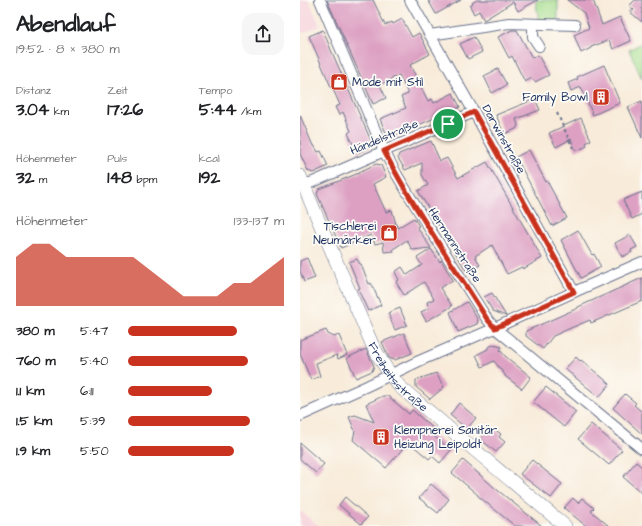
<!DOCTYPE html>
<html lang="de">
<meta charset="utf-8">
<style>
body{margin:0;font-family:"Architects Daughter",sans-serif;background:#f6f6f6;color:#202124;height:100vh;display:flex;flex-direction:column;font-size:15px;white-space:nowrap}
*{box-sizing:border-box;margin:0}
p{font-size:13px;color:#757577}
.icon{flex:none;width:22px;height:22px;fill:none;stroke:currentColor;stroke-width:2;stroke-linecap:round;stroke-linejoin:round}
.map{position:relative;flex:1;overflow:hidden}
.side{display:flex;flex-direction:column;background:#fff;width:300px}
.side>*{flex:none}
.pin{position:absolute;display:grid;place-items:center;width:34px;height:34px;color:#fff;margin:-17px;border:2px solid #fff;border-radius:50%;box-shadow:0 1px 4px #0007}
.round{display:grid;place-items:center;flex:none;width:42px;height:42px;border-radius:12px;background:#f6f6f6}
.headline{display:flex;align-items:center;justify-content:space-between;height:68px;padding:0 16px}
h1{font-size:22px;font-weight:800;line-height:30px}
.metrics{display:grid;grid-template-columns:repeat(3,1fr);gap:6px;height:68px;padding:4px 16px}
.metrics div{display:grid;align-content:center}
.metrics b{font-size:17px;font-weight:800}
.metrics small{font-size:11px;font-weight:400}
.metrics p{font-size:11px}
.chart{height:112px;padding:8px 16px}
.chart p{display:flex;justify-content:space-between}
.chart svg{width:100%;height:72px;margin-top:4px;fill:#c8321e;opacity:.7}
ul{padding:0 16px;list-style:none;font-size:13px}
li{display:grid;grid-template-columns:64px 48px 1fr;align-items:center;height:30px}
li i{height:10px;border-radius:5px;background:#c8321e}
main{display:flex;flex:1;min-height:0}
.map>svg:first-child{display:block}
.built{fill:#f5cfd9}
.green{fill:#a7dd8d;stroke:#618676}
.building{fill:#dda0c3}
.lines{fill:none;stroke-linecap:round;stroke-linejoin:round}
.minor-casing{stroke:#687189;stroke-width:12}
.tertiary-casing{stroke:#687189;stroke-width:14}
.path{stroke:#687189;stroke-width:2;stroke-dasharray:3 3;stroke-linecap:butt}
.minor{stroke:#fff;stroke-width:10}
.tertiary{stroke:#fff;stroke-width:13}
.route-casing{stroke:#fff;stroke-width:8}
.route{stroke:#c8321e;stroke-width:5}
.labels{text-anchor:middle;stroke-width:3.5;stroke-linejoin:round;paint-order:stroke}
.poi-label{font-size:12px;fill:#1b2f5e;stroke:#fdfcf7;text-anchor:start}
.street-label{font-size:12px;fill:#1b2f5e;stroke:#fdfcf7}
</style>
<main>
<section class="side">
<div class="headline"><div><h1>Abendlauf</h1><p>19:52 · 8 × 380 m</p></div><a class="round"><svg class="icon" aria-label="share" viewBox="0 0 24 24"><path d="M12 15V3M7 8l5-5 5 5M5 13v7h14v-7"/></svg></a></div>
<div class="metrics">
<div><p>Distanz</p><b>3.04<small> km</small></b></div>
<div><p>Zeit</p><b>17:26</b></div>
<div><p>Tempo</p><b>5:44<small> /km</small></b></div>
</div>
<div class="metrics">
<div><p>Höhenmeter</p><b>32<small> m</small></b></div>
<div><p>Puls</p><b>148<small> bpm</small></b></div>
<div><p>kcal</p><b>192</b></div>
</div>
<div class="chart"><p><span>Höhenmeter</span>133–137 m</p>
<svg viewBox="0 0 160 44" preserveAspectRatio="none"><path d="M0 44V14L10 6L20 6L30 14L40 14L50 14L60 14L70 14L80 22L90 30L100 38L110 38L120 38L130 30L140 30L150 22L160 14V44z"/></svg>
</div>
<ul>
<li><b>380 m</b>5:47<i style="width:70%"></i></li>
<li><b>760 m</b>5:40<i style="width:77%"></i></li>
<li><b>1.1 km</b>6:11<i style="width:54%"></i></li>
<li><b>1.5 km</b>5:39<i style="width:78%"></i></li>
<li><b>1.9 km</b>5:50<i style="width:68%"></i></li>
</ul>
</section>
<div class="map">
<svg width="342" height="526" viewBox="0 0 342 526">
<rect width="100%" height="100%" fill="#fdfcf7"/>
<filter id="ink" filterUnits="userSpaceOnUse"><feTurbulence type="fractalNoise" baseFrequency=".025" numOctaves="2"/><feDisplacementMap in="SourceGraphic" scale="8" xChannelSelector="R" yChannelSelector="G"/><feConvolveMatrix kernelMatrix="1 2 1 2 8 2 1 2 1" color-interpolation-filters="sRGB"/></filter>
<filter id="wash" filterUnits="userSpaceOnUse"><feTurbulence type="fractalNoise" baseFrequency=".012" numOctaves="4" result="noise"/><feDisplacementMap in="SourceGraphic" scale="16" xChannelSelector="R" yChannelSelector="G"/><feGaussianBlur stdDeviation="0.9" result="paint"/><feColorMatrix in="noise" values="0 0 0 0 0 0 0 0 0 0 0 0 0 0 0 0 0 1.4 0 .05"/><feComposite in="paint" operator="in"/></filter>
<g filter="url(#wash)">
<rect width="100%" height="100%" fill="#f8ebd9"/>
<g class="built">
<polygon points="1,0 9,0 20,26 0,34 0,1"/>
<polygon points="0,511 19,526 0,526"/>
</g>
<g class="green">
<polygon points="234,0 258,0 258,22 239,22 236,3"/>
<polygon points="342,43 342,79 329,50"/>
</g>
<g id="blocks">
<g class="building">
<polygon points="27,0 73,0 85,25 92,22 93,24 102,19 112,37 119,33 130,54 110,65 128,101 132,99 134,103 153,93 160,107 149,113 148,112 92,137 87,135 80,119 106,108 101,97 108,94 99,75 80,85 86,98 73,104"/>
<polygon points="128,0 161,0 136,14"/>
<polygon points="177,0 238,0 218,11 213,2 184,20 179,11 174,14 170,6 173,4 172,3"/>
<polygon points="267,0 293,0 302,25 320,17 331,41 313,49 309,40 291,47 291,48 281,53 274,35 289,28 284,13"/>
<polygon points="335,0 342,0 342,22 330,12 334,10 329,6"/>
<polygon points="23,30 31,50 72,143 70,147 57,153 48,133 51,131 43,112 39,115 35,107 40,105 32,87 31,87 9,36"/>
<polygon points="212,30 217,30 232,58 238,55 249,75 235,82 232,78 225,82 212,56 209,58 198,37"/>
<polygon points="174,37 182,52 168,59 160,44"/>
<polygon points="304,65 320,103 293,115 281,87 271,91 268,83 278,79 277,77"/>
<polygon points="198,69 207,85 192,93 184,76"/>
<polygon points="235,99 240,110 216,119 218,125 216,129 204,134 196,115"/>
<polygon points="342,101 342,138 328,107"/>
<polygon points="0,115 13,146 14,145 18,152 21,151 28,166 13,173 8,171 0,154"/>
<polygon points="281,118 291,140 286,143 287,146 276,151 271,139 256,147 249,133"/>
<polygon points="131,141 140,161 147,158 158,178 187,162 242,258 223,269 222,267 207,274 192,245 175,256 180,265 167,272 118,191 128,185 122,175 122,163 105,170 98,158 99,154"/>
<polygon points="229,150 246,182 247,181 267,218 252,226 216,157"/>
<polygon points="76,164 81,165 86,177 73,184 86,212 92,210 97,228 114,218 119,226 117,227 131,248 112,250 107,240 93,249 94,251 84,252 83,242 75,244 71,235 41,248 17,194 19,189 59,173 59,172"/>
<polygon points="342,192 342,214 332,219 323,200"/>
<polygon points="278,230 292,255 294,254 301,267 281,278 261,240"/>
<polygon points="330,235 337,247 331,250 332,252 322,257 315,243"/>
<polygon points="131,249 140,262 141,260 153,280 140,288 152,306 141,313 126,321 121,312 129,308 127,302 134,299 124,282 104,295 96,282 99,280 95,272 102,267 107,275 122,265 117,258"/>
<polygon points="7,258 15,278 4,282 0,271 0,261"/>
<polygon points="57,259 60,264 61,264 69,284 71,283 81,305 68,311 58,289 60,288 49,262"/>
<polygon points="342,278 342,301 291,323 290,320 273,327 253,336 243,349 226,336 226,331 278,308 278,307"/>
<polygon points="192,293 206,316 193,311 184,297"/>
<polygon points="167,302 178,320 177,324 158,332 150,312"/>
<polygon points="100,308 107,325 95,330 88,313"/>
<polygon points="26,330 28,334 34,337 39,335 47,355 38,359 37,355 16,363 20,376 11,380 0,354 0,340"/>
<polygon points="104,333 112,353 95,360 89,358 82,342"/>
<polygon points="193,345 202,347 200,350 205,356 231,377 222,389 205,376 205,375 194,361 182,367 176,355 188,349 188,347"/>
<polygon points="66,349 74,366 72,371 56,378 47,358"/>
<polygon points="276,357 280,361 281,360 310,384 299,397 265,369"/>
<polygon points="136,373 144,387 130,399 116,387 116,380"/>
<polygon points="246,387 276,412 264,427 233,402"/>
<polygon points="325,394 336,403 334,405 342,412 342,434 313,408"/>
<polygon points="83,396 88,396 109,414 112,410 134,429 130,433 151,450 140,463 132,456 129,459 111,444 108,448 105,446 86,468 53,440 55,431 49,417 55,415 74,422 66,404"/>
<polygon points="159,403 176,418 167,429 150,415"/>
<polygon points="291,424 322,450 309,465 278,439"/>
<polygon points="189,428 192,431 194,429 201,434 199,437 205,442 196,452 180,439"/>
<polygon points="0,443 24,464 16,473 0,459"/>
<polygon points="163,460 195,488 242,526 215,526 178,496 178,495 152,473"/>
<polygon points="232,460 262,484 251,498 220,474"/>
<polygon points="336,462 342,467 342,493 323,477"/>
<polygon points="131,484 149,499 138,513 119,498"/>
<polygon points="45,497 68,517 61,524 39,505"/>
<polygon points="273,498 278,503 282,498 294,508 291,511 309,526 286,526 264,508"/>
</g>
</g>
</g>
<g filter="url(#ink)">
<use href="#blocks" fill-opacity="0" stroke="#687189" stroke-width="1"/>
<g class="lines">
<defs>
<g id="minor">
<polyline points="20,0 84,151 97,175 126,223 187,319 195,328 342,449"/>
<polyline points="110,0 174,112 274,292"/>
<polyline points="233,24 233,37 239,46"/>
<polyline points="130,35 209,23 275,25"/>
<polyline points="0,186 13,182 174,112"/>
<polyline points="0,416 67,386 119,361 195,328 274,292 342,262"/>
</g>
<g id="tertiary">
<path id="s1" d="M0,176L17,217L72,344C81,361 88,373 100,387L265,526"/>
</g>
</defs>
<use href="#minor" class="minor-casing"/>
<use href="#tertiary" class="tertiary-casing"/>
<polyline class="path" points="257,113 273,148"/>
<use href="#minor" class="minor"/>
<use href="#tertiary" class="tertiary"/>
</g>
</g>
<g class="lines" filter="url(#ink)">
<defs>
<path id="route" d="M174,112L274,292L195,328L187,319C152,263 114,209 84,151Z"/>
</defs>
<use href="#route" class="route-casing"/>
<use href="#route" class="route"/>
</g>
<defs>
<symbol id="shop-square" viewBox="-11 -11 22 22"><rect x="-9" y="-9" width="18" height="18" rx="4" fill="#c8321e" stroke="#fdfcf7"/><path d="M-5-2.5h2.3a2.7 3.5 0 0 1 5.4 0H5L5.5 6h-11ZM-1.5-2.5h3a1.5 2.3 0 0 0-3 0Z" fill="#fff"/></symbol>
<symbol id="building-square" viewBox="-11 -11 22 22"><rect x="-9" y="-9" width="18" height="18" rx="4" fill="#c8321e" stroke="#fdfcf7"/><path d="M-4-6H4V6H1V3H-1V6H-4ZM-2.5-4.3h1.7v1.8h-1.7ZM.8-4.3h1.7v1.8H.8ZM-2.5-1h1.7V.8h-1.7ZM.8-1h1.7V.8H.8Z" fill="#fff"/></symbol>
</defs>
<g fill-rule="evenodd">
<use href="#shop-square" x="29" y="72" width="20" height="20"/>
<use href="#building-square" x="291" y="87" width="20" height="20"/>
<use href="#shop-square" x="79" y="223" width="20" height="20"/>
<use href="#building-square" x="71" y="427" width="20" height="20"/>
</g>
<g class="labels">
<g class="poi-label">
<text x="52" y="86">Mode mit Stil</text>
<text x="288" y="101" text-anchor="end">Family Bowl</text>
<text x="76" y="230" text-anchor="end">Tischlerei<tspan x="76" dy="14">Neumärker</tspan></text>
<text x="94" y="434">Klempnerei Sanitär<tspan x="94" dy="14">Heizung Leipoldt</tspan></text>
</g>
<g class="street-label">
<text transform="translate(84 137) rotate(-23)" y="4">Händelstraße</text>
<text transform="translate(204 139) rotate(61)" y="4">Darwinstraße</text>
<text transform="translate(155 245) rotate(57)" y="4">Hermannstraße</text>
<text dy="4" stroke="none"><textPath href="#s1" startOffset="225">Freiheitsstraße</textPath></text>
</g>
</g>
</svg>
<div class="pin" style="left:148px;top:124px;background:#1e9e55"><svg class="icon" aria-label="arrive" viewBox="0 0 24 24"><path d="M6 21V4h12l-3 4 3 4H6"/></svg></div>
</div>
</main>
